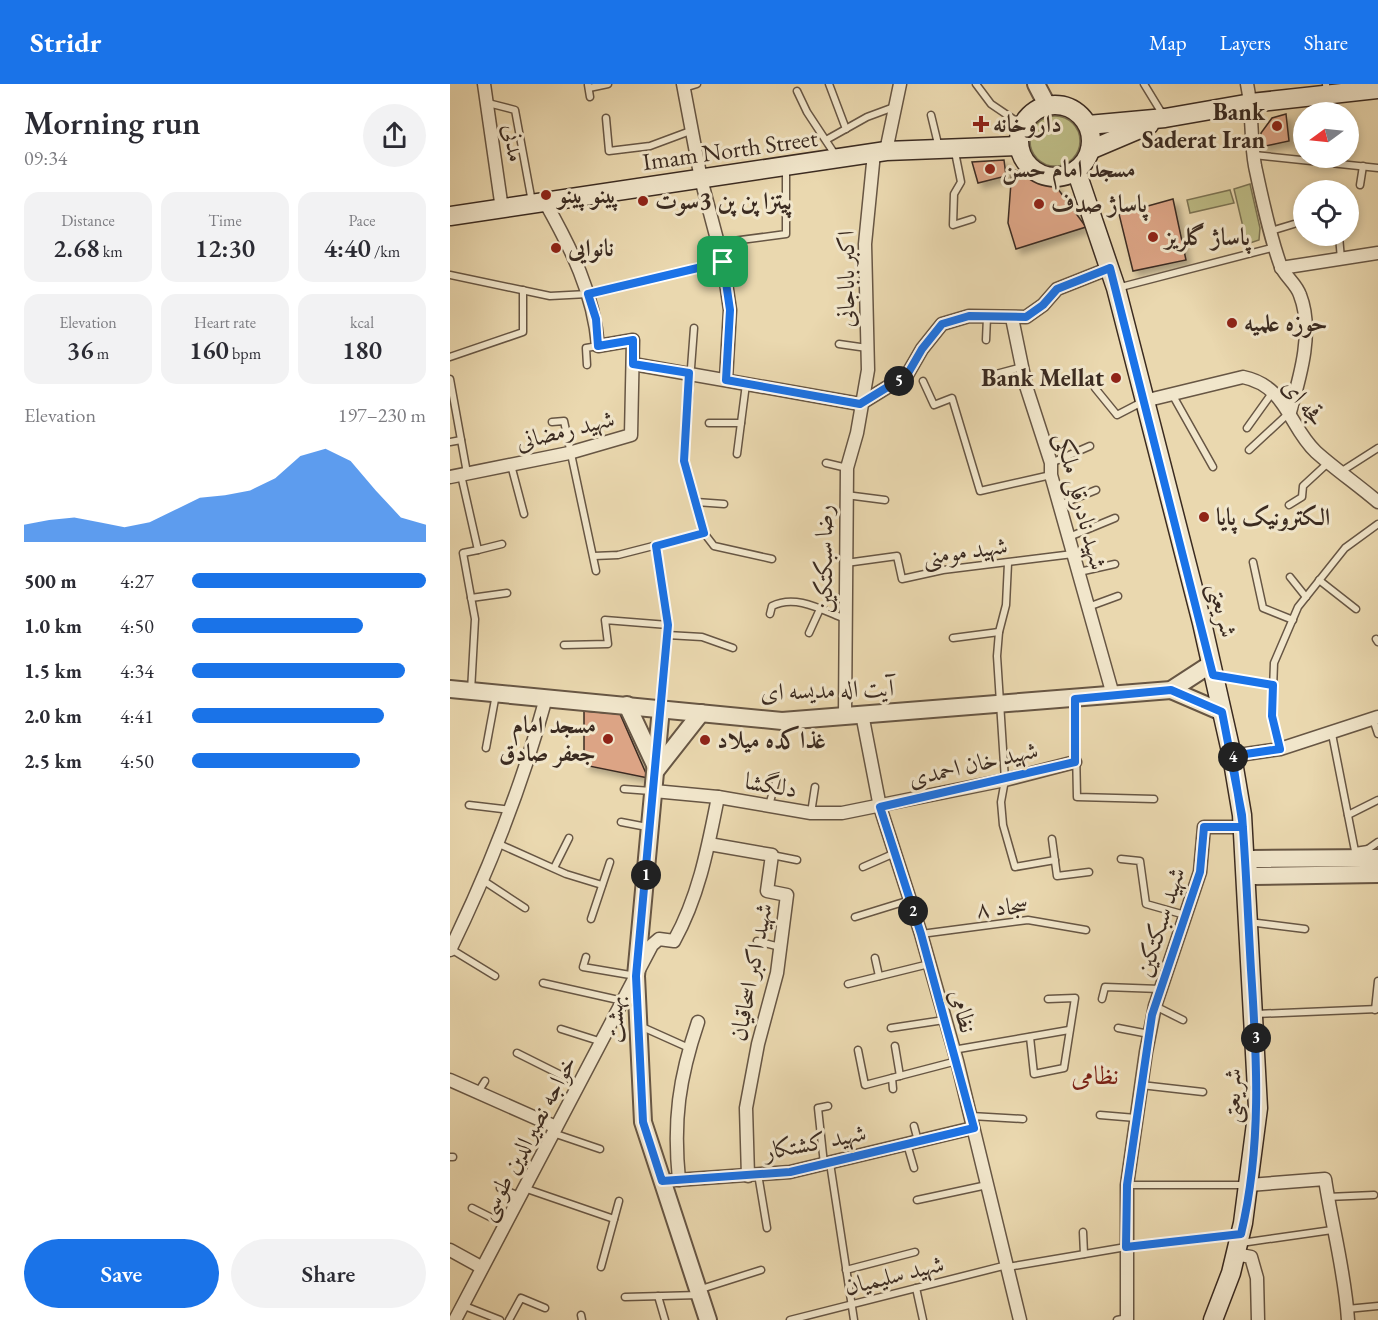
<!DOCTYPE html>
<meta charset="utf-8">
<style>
body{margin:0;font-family:"EB Garamond",Amiri,serif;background:#f2f2f3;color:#2b2b33;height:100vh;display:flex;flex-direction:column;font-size:22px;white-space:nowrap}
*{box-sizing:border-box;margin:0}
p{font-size:20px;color:#7c7c81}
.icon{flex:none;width:33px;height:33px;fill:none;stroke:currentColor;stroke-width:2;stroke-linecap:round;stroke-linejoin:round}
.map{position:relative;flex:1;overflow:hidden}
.side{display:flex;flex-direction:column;background:#fff;width:450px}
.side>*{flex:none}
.needle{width:39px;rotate:255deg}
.tools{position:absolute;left:843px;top:18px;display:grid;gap:12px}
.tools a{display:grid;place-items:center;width:66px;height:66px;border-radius:50%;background:#fff;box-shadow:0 3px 9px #0003;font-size:30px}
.pin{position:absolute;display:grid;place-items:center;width:51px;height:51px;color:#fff;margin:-26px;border-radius:12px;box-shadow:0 3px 9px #0006}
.km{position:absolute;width:30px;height:30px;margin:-15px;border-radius:50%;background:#222;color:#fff;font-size:16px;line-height:30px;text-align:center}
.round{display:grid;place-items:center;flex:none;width:63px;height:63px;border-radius:32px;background:#f2f2f3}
.head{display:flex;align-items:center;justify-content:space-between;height:102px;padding:0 24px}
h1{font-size:33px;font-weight:600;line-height:45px}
.metrics{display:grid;grid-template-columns:repeat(3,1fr);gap:9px;height:102px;padding:6px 24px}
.metrics div{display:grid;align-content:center;border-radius:15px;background:#f2f2f3;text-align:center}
.metrics b{font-size:26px;font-weight:600}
.metrics small{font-size:16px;font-weight:400}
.metrics p{font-size:16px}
.chart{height:168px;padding:12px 24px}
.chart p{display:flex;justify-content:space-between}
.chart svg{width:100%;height:108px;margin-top:6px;fill:#1a73e8;opacity:.7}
.primary-button{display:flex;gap:12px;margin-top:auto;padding:12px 24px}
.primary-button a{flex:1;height:69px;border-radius:36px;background:#1a73e8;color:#fff;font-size:24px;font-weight:600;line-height:69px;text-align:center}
.primary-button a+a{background:#f2f2f3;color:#2b2b33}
ul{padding:0 24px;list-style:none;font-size:20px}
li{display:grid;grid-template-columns:96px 72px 1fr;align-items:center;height:45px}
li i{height:15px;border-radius:8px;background:#1a73e8}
header{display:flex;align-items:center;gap:36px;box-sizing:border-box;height:84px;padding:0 30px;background:#1a73e8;color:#fff}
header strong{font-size:28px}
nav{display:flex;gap:33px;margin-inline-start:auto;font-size:21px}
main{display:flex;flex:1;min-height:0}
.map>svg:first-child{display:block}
.green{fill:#bdbc86;stroke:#7c7454;stroke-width:1.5}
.building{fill:#dca485;stroke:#3b2b21;stroke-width:1.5;filter:url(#shadow)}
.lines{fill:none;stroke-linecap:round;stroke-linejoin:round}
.service-casing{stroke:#675644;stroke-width:9}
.minor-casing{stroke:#675644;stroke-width:15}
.tertiary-casing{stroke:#675644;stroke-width:20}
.secondary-casing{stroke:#3b2b21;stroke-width:21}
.service{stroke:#f1e6cb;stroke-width:6}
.minor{stroke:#f1e6cb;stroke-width:12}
.tertiary{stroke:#f1e6cb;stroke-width:16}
.secondary{stroke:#f1e6cb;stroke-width:18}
.route-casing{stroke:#fff;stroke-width:12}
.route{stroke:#1a73e8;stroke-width:8}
.poi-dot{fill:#8f2418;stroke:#f1e6cb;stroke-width:2}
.labels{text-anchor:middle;stroke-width:6;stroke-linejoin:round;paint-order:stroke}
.poi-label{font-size:24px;font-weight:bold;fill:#3b2b21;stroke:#f1e6cb;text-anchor:start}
.street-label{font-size:24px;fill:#3b2b21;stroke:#f1e6cb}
.neighbourhood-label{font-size:26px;fill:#7a1f14;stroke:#f1e6cb}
</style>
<header>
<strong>Stridr</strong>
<nav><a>Map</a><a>Layers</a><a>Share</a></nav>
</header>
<main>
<section class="side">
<div class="head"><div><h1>Morning run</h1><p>09:34</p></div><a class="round"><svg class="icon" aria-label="share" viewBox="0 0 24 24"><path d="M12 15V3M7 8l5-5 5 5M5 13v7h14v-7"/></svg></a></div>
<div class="metrics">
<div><p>Distance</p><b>2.68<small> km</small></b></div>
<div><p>Time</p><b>12:30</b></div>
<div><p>Pace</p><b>4:40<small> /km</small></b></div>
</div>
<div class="metrics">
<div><p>Elevation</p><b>36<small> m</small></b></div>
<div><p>Heart rate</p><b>160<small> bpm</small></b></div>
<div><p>kcal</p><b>180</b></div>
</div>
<div class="chart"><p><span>Elevation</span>197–230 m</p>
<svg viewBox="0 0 160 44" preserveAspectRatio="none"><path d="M0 44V37L10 35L20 34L30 36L40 38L50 36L60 31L70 26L80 25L90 23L100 18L110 9L120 6L130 11L140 23L150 34L160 37V44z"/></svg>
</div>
<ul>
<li><b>500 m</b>4:27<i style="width:100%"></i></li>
<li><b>1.0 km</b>4:50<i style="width:73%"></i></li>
<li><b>1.5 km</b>4:34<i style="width:91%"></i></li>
<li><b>2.0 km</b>4:41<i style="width:82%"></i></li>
<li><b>2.5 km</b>4:50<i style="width:72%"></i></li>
</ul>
<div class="primary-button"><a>Save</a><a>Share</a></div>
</section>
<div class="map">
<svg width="928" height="1236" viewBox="0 0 928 1236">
<defs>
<filter id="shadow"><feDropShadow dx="5" dy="5" stdDeviation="3" flood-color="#0004"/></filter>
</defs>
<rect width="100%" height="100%" fill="#ead8af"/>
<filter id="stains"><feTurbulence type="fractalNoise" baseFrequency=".00333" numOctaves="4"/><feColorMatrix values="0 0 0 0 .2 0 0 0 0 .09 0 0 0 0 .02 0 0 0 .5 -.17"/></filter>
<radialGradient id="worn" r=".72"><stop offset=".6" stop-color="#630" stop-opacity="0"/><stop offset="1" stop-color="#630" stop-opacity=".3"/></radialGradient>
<g class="green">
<circle cx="605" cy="57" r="25"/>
<polygon points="800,100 810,144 809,156 797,160 784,105"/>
<polygon points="780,106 784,119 740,129 737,116"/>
</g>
<g class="building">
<polygon points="836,30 839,57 811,63 811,49 822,34"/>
<polygon points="554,76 556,92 528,99 522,78"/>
<polygon points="562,85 605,101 636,143 566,165 558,139"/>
<polygon points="723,115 736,176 683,187 669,130"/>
<polygon points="134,627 170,630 198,694 134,681"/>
</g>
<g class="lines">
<defs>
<g id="service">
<polyline points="379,0 396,45"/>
<polyline points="526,0 541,20 572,41"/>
<polyline points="694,0 713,31"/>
<polyline points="876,0 878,28"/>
<polyline points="138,1 140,13"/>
<polyline points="139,4 158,0"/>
<polyline points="234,4 247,0"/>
<polyline points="347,7 357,28 386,72"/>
<polyline points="38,19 65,26 82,118"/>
<polyline points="481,31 489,64"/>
<polyline points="156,34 159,67 200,62 243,46"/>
<polyline points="376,56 417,33 444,23"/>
<polyline points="505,68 511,98 504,110 503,141 522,135"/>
<polyline points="804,71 928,84"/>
<polyline points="910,101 913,82"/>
<polyline points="821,147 844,140"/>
<polyline points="889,152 891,175"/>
<polyline points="268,159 336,150 336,85"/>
<polyline points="0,191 100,212 138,210 272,178"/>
<polyline points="667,204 825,163"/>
<polyline points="536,256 537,233"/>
<polyline points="389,260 417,264"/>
<polyline points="0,273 73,248 73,206"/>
<polyline points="137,281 136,264 148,262"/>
<polyline points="546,290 572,283"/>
<polyline points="0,295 17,389"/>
<polyline points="473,297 484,321 502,314 530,407 601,391"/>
<polyline points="645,304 667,331 694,317"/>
<polyline points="722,310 763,383"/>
<polyline points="102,338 114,337 146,487"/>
<polyline points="259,339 291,339"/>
<polyline points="797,344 822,309"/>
<polyline points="0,358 11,356"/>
<polyline points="799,366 840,328"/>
<polyline points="287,370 296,300"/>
<polyline points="376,379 397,384"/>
<polyline points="601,379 640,362"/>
<polyline points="61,381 74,430"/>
<polyline points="892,387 928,364"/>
<polyline points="11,391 28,466 13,469 25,535 21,607"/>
<polyline points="396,411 435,416"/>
<polyline points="246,418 274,420"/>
<polyline points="609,421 646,406"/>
<polyline points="839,421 852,413 853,402 879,378"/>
<polyline points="254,449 264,462 322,475"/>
<polyline points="619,453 665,434"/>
<polyline points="206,462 218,541 211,624"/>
<polyline points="28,466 52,460"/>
<polyline points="144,472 168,471 254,449 234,377 244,244"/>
<polyline points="803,478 813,524 843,536"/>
<polyline points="396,479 447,472 452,495 493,486 623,470"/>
<polyline points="558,479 556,521 549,548 547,572 555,696 551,718 553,741 565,783 605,776"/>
<polyline points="629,488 665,480"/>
<polyline points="840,493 856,513"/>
<polyline points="869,496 906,525"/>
<polyline points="21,514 57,509"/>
<polyline points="638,523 668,512"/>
<path d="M320,530L322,522C346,510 372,526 395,535"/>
<polyline points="359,549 370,525"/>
<polyline points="217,551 252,553 283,564"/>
<polyline points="503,554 549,548"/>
<polyline points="926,555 928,558"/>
<polyline points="114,561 158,560 155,536 218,541"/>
<polyline points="768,591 823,601"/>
<polyline points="625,616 627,713 704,715"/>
<polyline points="923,635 928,650"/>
<polyline points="882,650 905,767 918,765 919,772"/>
<polyline points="36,664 46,610"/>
<polyline points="830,665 822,632 824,579 848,523 895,464 928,440"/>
<polyline points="174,705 201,707"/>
<polyline points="19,721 61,726"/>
<polyline points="319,721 327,694"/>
<polyline points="361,729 365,703"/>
<polyline points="898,731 928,716"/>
<polyline points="171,738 197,743"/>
<polyline points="602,755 607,792 639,788"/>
<polyline points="49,760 116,790 152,801"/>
<polyline points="918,765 928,758"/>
<polyline points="322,771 347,776"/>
<polyline points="671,775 690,777 696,820 735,831"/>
<polyline points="413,783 445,769"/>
<polyline points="104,784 119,754"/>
<polyline points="34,797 75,824"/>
<polyline points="405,833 460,816"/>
<polyline points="141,835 160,778"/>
<polyline points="799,838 855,845"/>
<polyline points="471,850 578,836 636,846"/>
<polyline points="307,857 330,863"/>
<polyline points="1,865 45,892"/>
<polyline points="136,873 133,883 186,892"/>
<polyline points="425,874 429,892"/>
<polyline points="93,899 173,917"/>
<polyline points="398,900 479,880"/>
<polyline points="652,915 655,903 710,905"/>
<polyline points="705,922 733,936"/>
<polyline points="925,926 928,897"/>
<polyline points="806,930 928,925"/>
<polyline points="190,942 239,964"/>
<polyline points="441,944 494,936"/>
<polyline points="668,944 699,950"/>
<polyline points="111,945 152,958"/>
<polyline points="580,953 584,990 614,984 625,914 598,915"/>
<polyline points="445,962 450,992"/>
<polyline points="408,966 415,1001 507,977"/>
<polyline points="503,966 619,946"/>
<polyline points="67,969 129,1000"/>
<polyline points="442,994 443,1005"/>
<polyline points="691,1001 753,1008"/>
<polyline points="28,1008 35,997"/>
<polyline points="650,1031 686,1034"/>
<polyline points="521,1032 573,1035"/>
<polyline points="464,1042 468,1057"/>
<polyline points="103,1049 150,1065"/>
<polyline points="457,1060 464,1084"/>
<polyline points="0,1073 3,1073"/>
<polyline points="380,1079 404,1236"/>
<polyline points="374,1080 368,1024 378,1022"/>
<polyline points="308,1090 317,1144"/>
<polyline points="677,1101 796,1101"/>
<polyline points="50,1104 69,1112"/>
<polyline points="74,1104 164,1135"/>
<polyline points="877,1113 924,1111"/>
<polyline points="467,1116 537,1101"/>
<polyline points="22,1124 54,1140"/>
<polyline points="633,1148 634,1170"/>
<polyline points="791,1159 882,1146"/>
<polyline points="151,1183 169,1117"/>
<polyline points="558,1183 676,1163 789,1150"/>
<polyline points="396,1186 465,1168"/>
<polyline points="466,1204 473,1236"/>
<polyline points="248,1206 311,1186"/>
<polyline points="208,1212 215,1236"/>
<polyline points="175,1213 249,1211"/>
<polyline points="12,1221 50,1236"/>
<polyline points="897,1225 928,1222"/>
<polyline points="131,1231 132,1236"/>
<polyline points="59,1236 71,1214 95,1224"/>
<polyline points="340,1236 557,1181"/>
<polyline points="667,1236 677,1234"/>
</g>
<g id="minor">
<polyline points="34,0 52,125"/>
<polyline points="233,0 251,95 273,178 280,226 276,295"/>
<path d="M797,0C803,27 800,55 805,82C812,115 819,149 830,180C834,192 846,199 850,211C864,247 850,293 840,328"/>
<polyline points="436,67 450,0"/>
<polyline points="831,184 928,169"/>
<polyline points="562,234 576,302 601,379 601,391 663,611"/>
<polyline points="183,280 410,320"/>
<path d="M694,317L793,293C837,302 839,343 866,368C885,385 908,401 928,418"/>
<polyline points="410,320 457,291 472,265 492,240 519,232 576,233 593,221 607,205 660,184"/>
<path d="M0,393L119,369L181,351L183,256L148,262C144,210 121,164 95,118"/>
<polyline points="412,630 430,723 471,850 507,977 570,1236"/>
<polyline points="395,632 397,384 407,349 418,286 415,160 424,69"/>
<polyline points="782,672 830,665 928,633"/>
<polyline points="204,707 268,713 361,729 392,729 555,696 625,678"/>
<polyline points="259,760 322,771 317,807 337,811 327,889 308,960 296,1024 298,1092"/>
<path d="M0,866C40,784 72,702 96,614"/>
<polyline points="0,996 106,1043"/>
<path d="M229,1096C223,1037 229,994 248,938"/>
<polyline points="212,1097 340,1088 523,1044"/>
<path d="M799,1101L875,1095C882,1142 895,1188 898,1236"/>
<polyline points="0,1166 31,1183"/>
<polyline points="786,1170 801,1173 807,1194 808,1236"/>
<path d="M5,1236L202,861L209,855L224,857C249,812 258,763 268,713"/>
<polyline points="677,1236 677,1101 696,968 705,922 750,788 754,743 793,743"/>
</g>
<g id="tertiary">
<polyline points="586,0 597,21"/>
<polyline points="0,605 332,637 721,606 761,580"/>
<polyline points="721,606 772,628"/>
<polyline points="177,621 207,685 251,629"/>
<polyline points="211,624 186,892 193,1038 258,1236"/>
<polyline points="928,774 802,775 796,785 804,792 928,790"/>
</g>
<g id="secondary">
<circle cx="605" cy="57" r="36"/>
<polyline points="638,41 715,34 801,19 928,5"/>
<polyline points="640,66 699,41"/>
<polyline points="626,86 666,204 752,539 782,672 792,731 808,1024 793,1139 781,1189 763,1236"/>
<polyline points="0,132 436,67 569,62"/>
</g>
</defs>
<use href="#service" class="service-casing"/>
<use href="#minor" class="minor-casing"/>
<use href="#tertiary" class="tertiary-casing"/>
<use href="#secondary" class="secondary-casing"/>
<use href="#service" class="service"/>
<use href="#minor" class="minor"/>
<use href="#tertiary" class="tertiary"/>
<use href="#secondary" class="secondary"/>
</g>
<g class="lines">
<defs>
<path id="route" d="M273,178L138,210L146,235L148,262L183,256V280L239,289L234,377L254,449L206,462L218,541L186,892L193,1038L212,1097L340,1088L524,1044L471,850L430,723L625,678V615L721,606L772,628L792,731C796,783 798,834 801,886C807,975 812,1062 791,1150L676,1163L677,1101L702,931L750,788L754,743H793L782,672L830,665L822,632L823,601L763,591L660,184L607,205L593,221L576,233L519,232L492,240L472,265L457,291L410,320L276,296L280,226L273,178"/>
</defs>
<use href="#route" class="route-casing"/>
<use href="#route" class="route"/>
</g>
<g class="poi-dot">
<path d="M528 31h6v6h6v6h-6v6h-6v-6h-6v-6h6z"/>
<circle cx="827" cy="42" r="6"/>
<circle cx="540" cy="85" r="6"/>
<circle cx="96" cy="111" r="6"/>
<circle cx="193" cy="117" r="6"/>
<circle cx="589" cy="120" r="6"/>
<circle cx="703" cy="153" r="6"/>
<circle cx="106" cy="164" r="6"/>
<circle cx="782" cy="239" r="6"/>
<circle cx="666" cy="294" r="6"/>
<circle cx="754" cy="433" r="6"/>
<circle cx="158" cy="655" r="6"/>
<circle cx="255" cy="656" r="6"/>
</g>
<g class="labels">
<g class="poi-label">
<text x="815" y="36" text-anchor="end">Bank<tspan x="815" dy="28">Saderat Iran</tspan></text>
<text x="543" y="48">داروخانه</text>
<text x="552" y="93">مسجد امام حسن</text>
<text x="108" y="119">پینو پینو</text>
<text x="205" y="125">پیتزا پن پن 3سوت</text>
<text x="601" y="128">پاساژ صدف</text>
<text x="715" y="161">پاساژ گلریز</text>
<text x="118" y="172">نانوایی</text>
<text x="794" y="247">حوزه علمیه</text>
<text x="654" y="302" text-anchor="end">Bank Mellat</text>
<text x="766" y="441">الکترونیک پایا</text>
<text x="146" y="649" text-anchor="end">مسجد امام<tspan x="146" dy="28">جعفر صادق</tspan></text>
<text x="267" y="664">غذاکده میلاد</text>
</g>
<g class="street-label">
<text transform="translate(64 59) rotate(82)" y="8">مدنی</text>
<text transform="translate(280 66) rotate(-8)" y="8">Imam North Street</text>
<text transform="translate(396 195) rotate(-90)" y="8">اکبر باباجانی</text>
<text transform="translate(854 318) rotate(52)" y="8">قجه ای</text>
<text transform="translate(115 346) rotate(-14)" y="8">شهید رمضانی</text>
<text transform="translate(631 417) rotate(75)" y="8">شهید نادرقلی ملکی</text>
<text transform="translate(515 467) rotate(-8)" y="8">شهید مومنی</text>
<text transform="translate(374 475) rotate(-90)" y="8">رضا سبکتکین</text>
<text transform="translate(773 526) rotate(76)" y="8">شریعتی</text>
<text transform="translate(377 606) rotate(-2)" y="8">آیت اله مدیسه ای</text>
<text transform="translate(523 680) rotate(-13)" y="8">شهید خان احمدی</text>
<text transform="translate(321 701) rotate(10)" y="8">دلگشا</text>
<text transform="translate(552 823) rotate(-5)" y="8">سجاد ۸</text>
<text transform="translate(710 838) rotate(-72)" y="8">شهید سبکتکین</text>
<text transform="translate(301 888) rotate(-79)" y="8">شهید اکبر اسحاقیان</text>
<text transform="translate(513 927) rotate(74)" y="8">نظامی</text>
<text transform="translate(165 936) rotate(-93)" y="8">بهشت</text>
<text transform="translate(782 1012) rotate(-89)" y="8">شریعتی</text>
<text transform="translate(77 1054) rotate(-62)" y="8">خواجه نصیرالدین طوسی</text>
<text transform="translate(365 1058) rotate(-11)" y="8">شهید کشتکار</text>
<text transform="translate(444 1191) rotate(-14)" y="8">شهید سلیمیان</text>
</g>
<g class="neighbourhood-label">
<text x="645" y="1000">نظامی</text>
</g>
</g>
<rect width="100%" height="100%" filter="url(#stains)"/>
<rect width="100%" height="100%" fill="url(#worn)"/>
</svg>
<div class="tools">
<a><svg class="needle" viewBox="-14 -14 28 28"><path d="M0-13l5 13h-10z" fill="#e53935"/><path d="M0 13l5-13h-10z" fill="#7c7c81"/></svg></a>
<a><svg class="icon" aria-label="locate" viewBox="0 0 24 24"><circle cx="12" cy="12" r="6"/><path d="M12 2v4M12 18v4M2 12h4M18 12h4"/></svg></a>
</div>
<div class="pin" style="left:273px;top:178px;background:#1e9e55"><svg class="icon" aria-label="arrive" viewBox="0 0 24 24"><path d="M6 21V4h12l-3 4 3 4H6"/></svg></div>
<b class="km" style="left:196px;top:791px">1</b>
<b class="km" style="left:463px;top:827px">2</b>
<b class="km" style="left:806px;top:954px">3</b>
<b class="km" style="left:783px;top:673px">4</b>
<b class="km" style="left:449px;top:297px">5</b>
</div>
</main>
